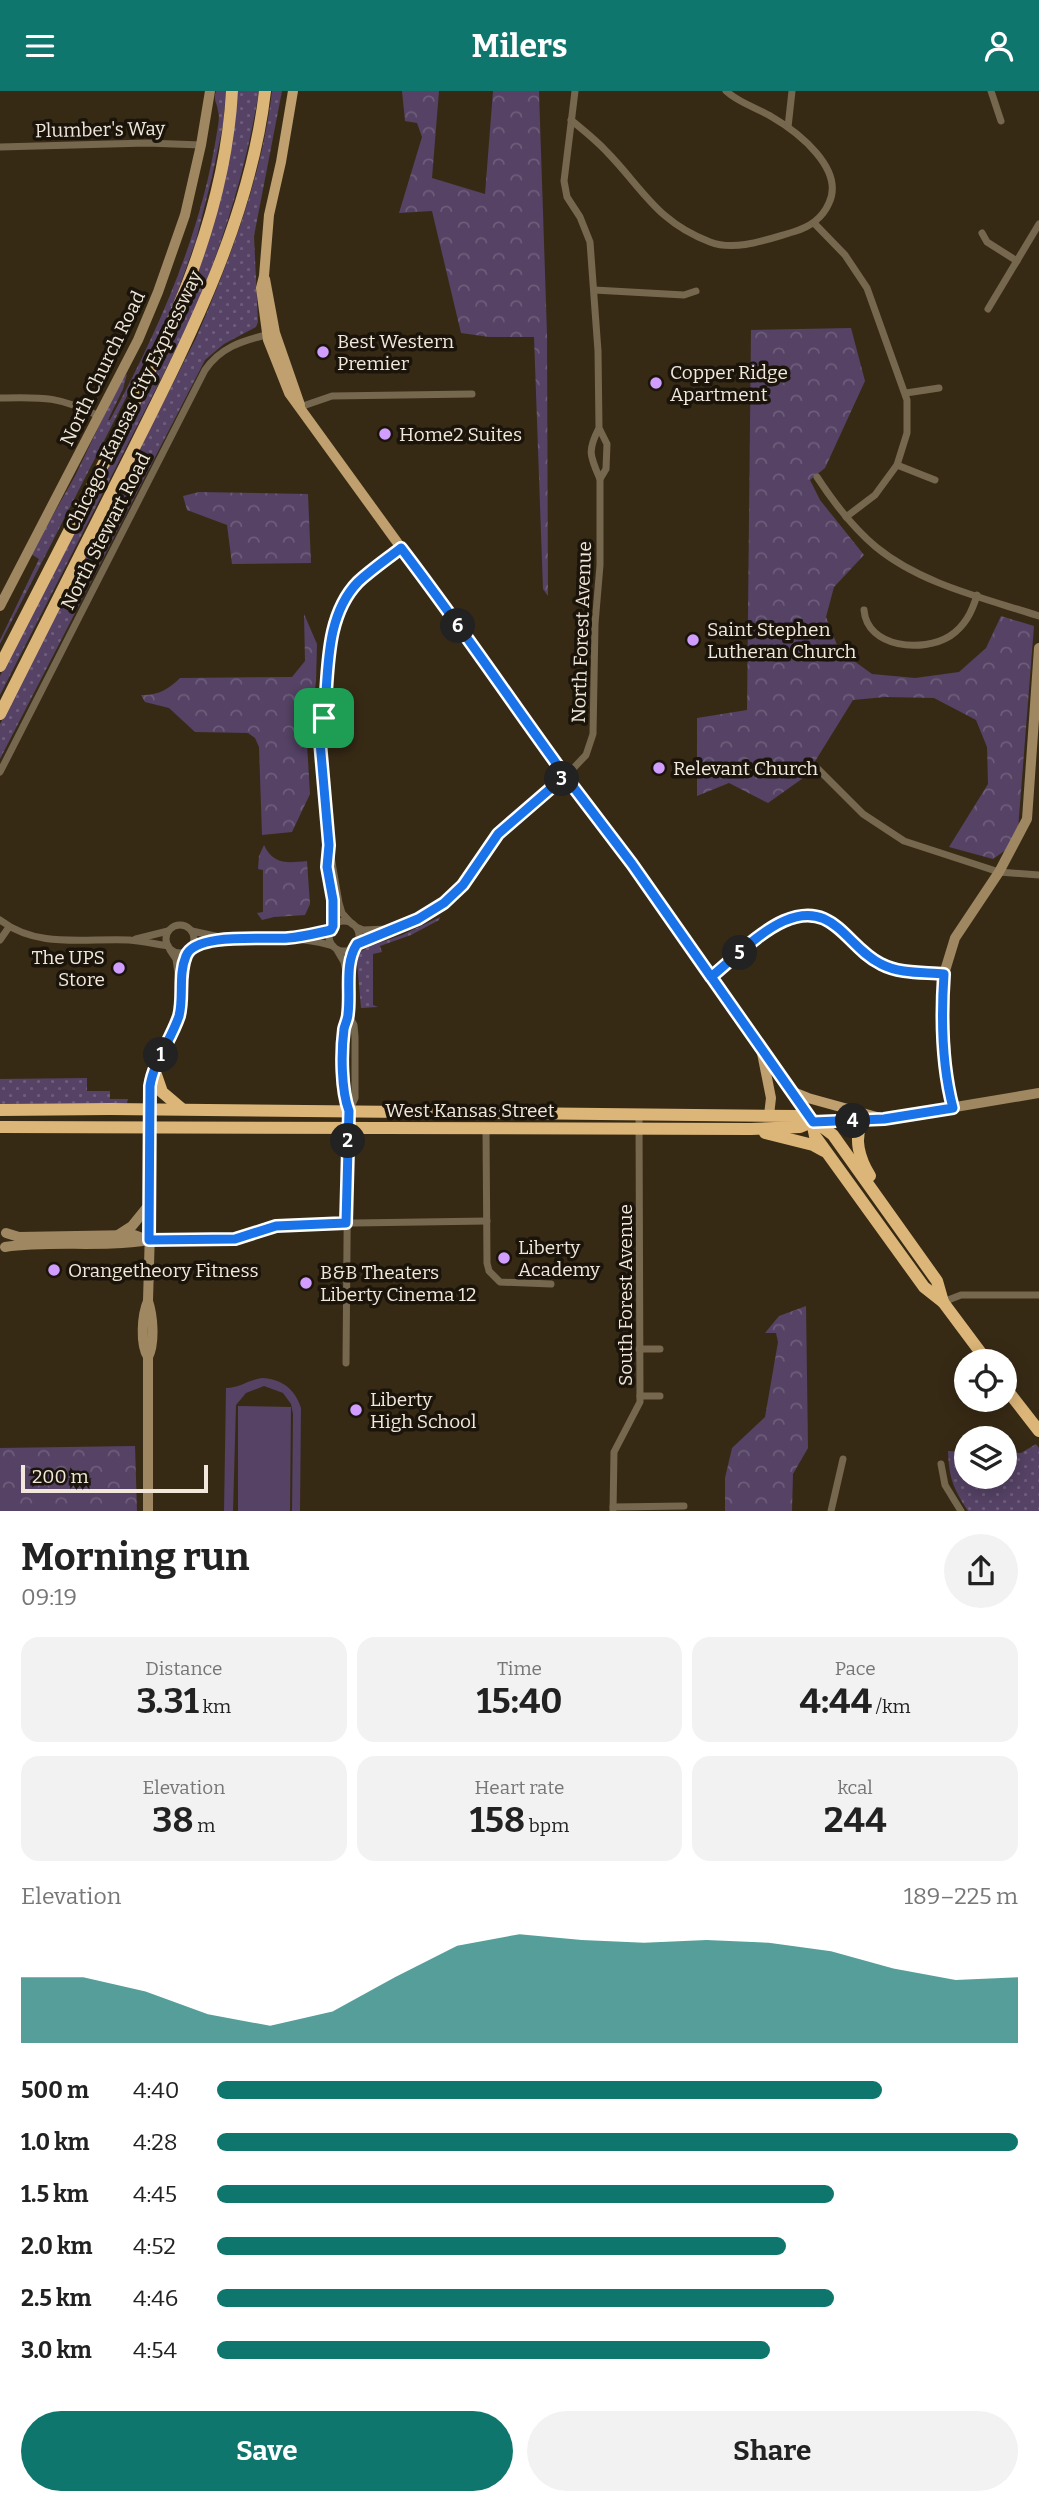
<!DOCTYPE html>
<meta charset="utf-8">
<style>
body{margin:0;font-family:Bitter,serif;background:#f2f2f2;color:#222;height:100vh;display:flex;flex-direction:column;font-size:26px;white-space:nowrap}
*{box-sizing:border-box;margin:0}
p{font-size:23px;color:#767676}
.icon{flex:none;width:38px;height:38px;fill:none;stroke:currentColor;stroke-width:2;stroke-linecap:round;stroke-linejoin:round}
.map{position:relative;height:1420px;overflow:hidden}
.details{display:flex;flex-direction:column;background:#fff;flex:1}
.details>*{flex:none}
.tools{position:absolute;left:954px;top:1258px;display:grid;gap:14px}
.tools a{display:grid;place-items:center;width:63px;height:63px;border-radius:50%;background:#fff;box-shadow:0 4px 18px #0003;font-size:35px}
.scale{position:absolute;left:21px;bottom:18px;width:187px;box-sizing:border-box;padding-left:7px;border:4px solid #f1e8db;border-top:0;font-size:19px;line-height:24px;white-space:nowrap;color:#f1e8db;-webkit-text-stroke:5px #1a140b;paint-order:stroke}
.pin{position:absolute;display:grid;place-items:center;width:60px;height:60px;color:#fff;margin:-30px;border-radius:14px;box-shadow:0 4px 10px #0006}
.km{position:absolute;width:35px;height:35px;margin:-18px;border-radius:50%;background:#222;color:#fff;font-size:19px;line-height:35px;text-align:center}
.round{display:grid;place-items:center;flex:none;width:74px;height:74px;border-radius:37px;background:#f2f2f2}
.headline{display:flex;align-items:center;justify-content:space-between;height:119px;padding:0 21px}
h1{font-size:38px;font-weight:700;line-height:52px}
.figures{display:grid;grid-template-columns:repeat(3,1fr);gap:10px;height:119px;padding:7px 21px}
.figures div{display:grid;align-content:center;border-radius:18px;background:#f2f2f2;text-align:center}
.figures b{font-size:35px;font-weight:700}
.figures small{font-size:19px;font-weight:400}
.figures p{font-size:19px}
.chart{height:196px;padding:14px 21px}
.chart p{display:flex;justify-content:space-between}
.chart svg{width:100%;height:126px;margin-top:7px;fill:#0f766e;opacity:.7}
.button{display:flex;gap:14px;margin-top:auto;padding:14px 21px}
.button a{flex:1;height:80px;border-radius:42px;background:#0f766e;color:#fff;font-size:28px;font-weight:700;line-height:80px;text-align:center}
.button a+a{background:#f2f2f2;color:#222}
ul{padding:0 21px;list-style:none;font-size:23px}
li{display:grid;grid-template-columns:112px 84px 1fr;align-items:center;height:52px}
li i{height:18px;border-radius:9px;background:#0f766e}
header{display:flex;justify-content:space-between;align-items:center;height:91px;padding:0 21px;background:#0f766e;color:#fff;font-size:32px;font-weight:700}
.map>svg:first-child{display:block}
.green{fill:url(#green-dots)}
.forest{fill:url(#forest-crowns)}
.pitch{fill:#554265}
.lines{fill:none;stroke-linecap:round;stroke-linejoin:round}
.street{stroke:#76674f;stroke-width:7}
.secondary{stroke:#9f8761;stroke-width:10}
.primary{stroke:#bfa06e;stroke-width:10}
.highway{stroke:#dcb679;stroke-width:12}
.route-casing{stroke:#fff;stroke-width:14}
.route{stroke:#1a73e8;stroke-width:9}
.poi-dot{fill:#d19dfe;stroke:#1a140b;stroke-width:2.5}
.labels{text-anchor:middle;stroke-width:7;stroke-linejoin:round;paint-order:stroke}
.street-label{font-size:19px;fill:#f1e8db;stroke:#1a140b}
.poi-label{font-size:19px;fill:#f1e8db;stroke:#1a140b;text-anchor:start}
</style>
<header><svg class="icon" aria-label="menu" viewBox="0 0 24 24"><path d="M4 6h16M4 12h16M4 18h16"/></svg>Milers<svg class="icon" aria-label="person" viewBox="0 0 24 24"><circle cx="12" cy="8" r="4"/><path d="M4 21q1-7 8-7t8 7"/></svg></header>
<div class="map">
<svg width="1039" height="1420" viewBox="0 0 1039 1420">
<defs>
<pattern id="green-dots" width="8" height="8" patternUnits="userSpaceOnUse" patternTransform="scale(1.75)"><rect width="8" height="8" fill="#554265"/><path d="M2 2h.1M6 6h.1" fill="none" stroke="#6e5d7a" stroke-width="1.8" stroke-linecap="round"/></pattern>
<pattern id="forest-crowns" width="20" height="18" patternUnits="userSpaceOnUse" patternTransform="scale(1.75)"><rect width="20" height="18" fill="#554265"/><path d="M2 6a3 3 0 1 1 6 0M12 15a3 3 0 1 1 6 0" fill="none" stroke="#6e5d7a"/></pattern>
</defs>
<rect width="100%" height="100%" fill="#372a15"/>
<g class="green">
<path d="M216,0H226L223,34L212,86L196,149L172,217L0,553V549L39,468L31,463L75,385L122,287L127,283L123,298L108,329H110C159,238 201,144 217,41C218,35 220,26 218,20C217,10 213,11 216,0Z"/>
<path d="M238,0H259C245,84 222,155 189,233L0,604V585L169,253L231,49Z"/>
<path d="M272,0H282L254,145L258,231L256,236L224,253L205,269L0,668V633L196,247C230,168 262,86 272,0Z"/>
<polygon points="440,826 439,829 411,844 380,855 382,861 373,863 373,914 378,916 361,917 357,872 360,861 370,855 402,844"/>
<polygon points="87,987 87,1000 110,1000 110,1008 128,1008 127,1012 0,1013 0,988"/>
<path d="M1036,1353L1039,1357V1420H968C953,1397 949,1387 948,1360L966,1361V1386H1004L1005,1361L1021,1362Z"/>
</g>
<g class="forest">
<polygon points="402,0 439,0 432,87 485,103 493,0 539,0 547,243 548,505 543,498 534,246 489,246 461,242 432,120 399,122 422,46 417,32 405,30"/>
<polygon points="851,237 865,290 825,377 810,389 820,409 864,464 834,496 826,526 839,559 872,583 915,587 959,581 986,557 1001,525 1034,535 1017,751 993,768 949,756 988,693 987,656 976,629 934,607 885,606 853,609 806,685 768,712 729,692 697,705 697,627 747,619 751,239"/>
<polygon points="199,401 308,403 311,472 232,473 227,434 187,419 183,405"/>
<path d="M304,523L317,553L316,591L307,653L310,703L292,741L262,744L259,656L255,647L248,642L195,641L169,617L145,611L141,604C157,605 169,598 180,587L292,586L305,570Z"/>
<path d="M264,754C273,774 288,772 307,770L310,813L305,824L274,826L262,829L257,822L263,821V779L258,778L259,765Z"/>
<polygon points="806,1215 808,1357 793,1383 792,1420 725,1420 725,1387 732,1357 765,1326 778,1251 776,1242 765,1242 779,1225"/>
<polygon points="135,1355 137,1420 0,1420 0,1357"/>
</g>
<g class="pitch">
<path d="M262,1287C282,1288 295,1298 301,1317L300,1420H292L293,1323L291,1313L283,1302L264,1295L246,1302L236,1314L233,1420H224L226,1297C240,1297 248,1289 262,1287Z"/>
<polygon points="238,1315 291,1316 290,1420 238,1420"/>
</g>
<g class="lines">
<g class="street">
<path d="M575,0L564,90L567,106L580,126L590,151L598,260L599,337L607,353L606,378L600,388C590,365 587,360 599,337"/>
<polyline points="991,0 1001,30"/>
<path d="M571,29C583,39 596,49 607,61C643,98 657,131 710,151C736,161 768,148 793,141C810,136 822,128 829,112C845,78 798,41 772,26C757,17 739,12 726,0"/>
<polyline points="788,36 792,0"/>
<polyline points="0,56 147,52 201,54"/>
<polyline points="814,132 845,164 867,197 907,309 907,342 897,374 875,404 846,426"/>
<polyline points="982,142 987,151 1017,170"/>
<polyline points="594,199 684,204 696,200"/>
<polyline points="988,218 1039,133"/>
<polyline points="906,302 939,297"/>
<path d="M0,307C44,306 58,305 99,325"/>
<polyline points="300,316 332,305 472,303"/>
<polyline points="897,374 935,389"/>
<path d="M817,386C834,412 852,436 876,456C921,493 984,507 1039,525"/>
<path d="M864,519C867,557 923,562 950,545C965,535 972,521 977,504"/>
<polyline points="816,676 863,723 904,750 999,781 1039,784"/>
<path d="M0,681L205,279C220,257 241,250 266,244"/>
<path d="M329,759C326,785 336,809 333,835"/>
<path d="M0,829C38,858 84,847 129,849C142,850 155,853 168,855"/>
<circle cx="344" cy="845" r="15"/>
<polyline points="352,833 342,822 339,812 329,754 320,651 332,548 336,530 351,500 359,491 401,457"/>
<circle cx="180" cy="848" r="14"/>
<polyline points="356,836 363,839 388,838"/>
<polyline points="192,840 224,847"/>
<polyline points="303,845 331,839"/>
<polyline points="136,848 168,840"/>
<polyline points="0,849 9,836"/>
<polyline points="357,853 418,828 444,812 463,795 498,743 566,685 586,664 593,643 595,533 600,474 600,388"/>
<path d="M193,855C225,844 300,844 333,855"/>
<polyline points="337,859 344,871 347,885"/>
<path d="M711,885C733,868 760,841 784,830C834,808 846,856 881,873C900,883 923,881 944,883"/>
<polyline points="182,889 186,866 189,860"/>
<polyline points="148,1018 151,986 179,922 180,896 176,868 170,859"/>
<path d="M349,1020C341,1000 341,960 344,938C345,932 348,928 349,922C351,899 348,878 355,856"/>
<polyline points="486,1039 487,1172 489,1180 500,1191 551,1193"/>
<polyline points="149,1149 235,1148 264,1137 288,1133 487,1130"/>
<polyline points="943,1211 961,1204 1039,1204"/>
<polyline points="639,1258 660,1258"/>
<polyline points="346,1272 348,1037 349,1020 355,1007 355,946 354,934 349,925"/>
<polyline points="640,1305 660,1305"/>
<polyline points="941,1373 945,1394 961,1420"/>
<polyline points="613,1416 684,1415"/>
<polyline points="613,1420 614,1361 640,1311 639,1024"/>
<polyline points="831,1420 843,1368"/>
</g>
<g class="secondary">
<polyline points="0,515 138,249 158,201 185,124 201,54 210,0"/>
<polyline points="953,1018 946,974 943,905 944,883 955,847 999,781 1027,728 1039,557"/>
<polyline points="814,1031 884,1028 1039,1002"/>
<polyline points="6,1142 19,1146 134,1144 145,1148"/>
<polyline points="118,1144 132,1135 149,1114"/>
<path d="M5,1156C53,1149 101,1157 149,1149"/>
<path d="M148,1266C140,1253 142,1224 148,1210"/>
<path d="M148,1420V1266C155,1252 153,1225 148,1210L150,1139L148,1018"/>
</g>
<g class="primary">
<polyline points="293,0 281,71 269,124 264,185 261,197 268,249 289,302 510,607 556,673 632,773 812,1031"/>
<polyline points="265,188 275,242 300,314"/>
<polyline points="762,962 771,1007 769,1024"/>
<polyline points="793,1001 808,1007 884,1028"/>
</g>
<g class="highway">
<path d="M0,575C35,506 70,438 105,370C164,254 225,133 232,0"/>
<path d="M0,623C43,538 86,452 129,367C187,251 250,130 265,0"/>
<polyline points="154,978 162,1001 182,1018"/>
<polyline points="0,1019 110,1018 797,1025 821,1035 833,1044 937,1190 943,1211"/>
<path d="M864,1029C852,1046 860,1069 870,1085"/>
<polyline points="812,1031 815,1045 924,1196 943,1211 987,1270"/>
<polyline points="0,1036 751,1038 800,1036 812,1031"/>
<polyline points="765,1042 813,1054 824,1060"/>
<polyline points="1004,1295 1039,1340"/>
</g>
</g>
<g class="lines">
<defs>
<path id="route" d="M324,627L320,651L329,754L327,776L333,809V835L331,839C317,842 303,846 288,847C265,849 195,841 186,865C178,884 184,906 179,925C171,949 154,970 150,995L149,1149L235,1148L276,1135L346,1132L349,1020C341,999 341,961 344,938C345,933 348,928 348,923C351,900 344,873 357,853L418,828L444,812L463,794L498,743L565,685L632,773L813,1031L884,1028L953,1017C942,975 941,926 944,883C923,881 900,883 881,873C846,856 834,808 784,830C759,841 733,868 711,886L632,773L572,694C514,615 460,534 401,457C387,468 371,479 358,491C324,526 329,582 324,627"/>
</defs>
<use href="#route" class="route-casing"/>
<use href="#route" class="route"/>
</g>
<g class="poi-dot">
<circle cx="323" cy="261" r="7"/>
<circle cx="656" cy="292" r="7"/>
<circle cx="385" cy="343" r="7"/>
<circle cx="693" cy="549" r="7"/>
<circle cx="659" cy="677" r="7"/>
<circle cx="119" cy="877" r="7"/>
<circle cx="504" cy="1167" r="7"/>
<circle cx="54" cy="1179" r="7"/>
<circle cx="306" cy="1192" r="7"/>
<circle cx="356" cy="1319" r="7"/>
</g>
<g class="labels">
<g class="street-label">
<text transform="translate(100 38) rotate(-1)" y="7">Plumber's Way</text>
<text transform="translate(102 277) rotate(-64)" y="7">North Church Road</text>
<text transform="translate(133 310) rotate(-64)" y="7">Chicago-Kansas City Expressway</text>
<text transform="translate(105 440) rotate(-63)" y="7">North Stewart Road</text>
<text transform="translate(581 541) rotate(-88)" y="7">North Forest Avenue</text>
<text x="470" y="1026">West Kansas Street</text>
<text transform="translate(625 1204) rotate(-90)" y="7">South Forest Avenue</text>
</g>
<g class="poi-label">
<text x="337" y="257">Best Western<tspan x="337" dy="22">Premier</tspan></text>
<text x="670" y="288">Copper Ridge<tspan x="670" dy="22">Apartment</tspan></text>
<text x="399" y="350">Home2 Suites</text>
<text x="707" y="545">Saint Stephen<tspan x="707" dy="22">Lutheran Church</tspan></text>
<text x="673" y="684">Relevant Church</text>
<text x="105" y="873" text-anchor="end">The UPS<tspan x="105" dy="22">Store</tspan></text>
<text x="518" y="1163">Liberty<tspan x="518" dy="22">Academy</tspan></text>
<text x="68" y="1186">Orangetheory Fitness</text>
<text x="320" y="1188">B&amp;B Theaters<tspan x="320" dy="22">Liberty Cinema 12</tspan></text>
<text x="370" y="1315">Liberty<tspan x="370" dy="22">High School</tspan></text>
</g>
</g>
</svg>
<div class="tools">
<a><svg class="icon" aria-label="locate" viewBox="0 0 24 24"><circle cx="12" cy="12" r="6"/><path d="M12 2v4M12 18v4M2 12h4M18 12h4"/></svg></a>
<a><svg class="icon" aria-label="layers" viewBox="0 0 24 24"><path d="M12 4l9 5-9 5-9-5zM3 14l9 5 9-5"/></svg></a>
</div>
<div class="scale">200 m</div>
<div class="pin" style="left:324px;top:627px;background:#1e9e55"><svg class="icon" aria-label="arrive" viewBox="0 0 24 24"><path d="M6 21V4h12l-3 4 3 4H6"/></svg></div>
<b class="km" style="left:161px;top:964px">1</b>
<b class="km" style="left:348px;top:1050px">2</b>
<b class="km" style="left:562px;top:688px">3</b>
<b class="km" style="left:853px;top:1030px">4</b>
<b class="km" style="left:740px;top:862px">5</b>
<b class="km" style="left:458px;top:535px">6</b>
</div>
<section class="details">
<div class="headline"><div><h1>Morning run</h1><p>09:19</p></div><a class="round"><svg class="icon" aria-label="share" viewBox="0 0 24 24"><path d="M12 15V3M7 8l5-5 5 5M5 13v7h14v-7"/></svg></a></div>
<div class="figures">
<div><p>Distance</p><b>3.31<small> km</small></b></div>
<div><p>Time</p><b>15:40</b></div>
<div><p>Pace</p><b>4:44<small> /km</small></b></div>
</div>
<div class="figures">
<div><p>Elevation</p><b>38<small> m</small></b></div>
<div><p>Heart rate</p><b>158<small> bpm</small></b></div>
<div><p>kcal</p><b>244</b></div>
</div>
<div class="chart"><p><span>Elevation</span>189–225 m</p>
<svg viewBox="0 0 160 44" preserveAspectRatio="none"><path d="M0 44V21L10 21L20 26L30 34L40 38L50 33L60 21L70 10L80 6L90 8L100 9L110 8L120 9L130 12L140 18L150 22L160 21V44z"/></svg>
</div>
<ul>
<li><b>500 m</b>4:40<i style="width:83%"></i></li>
<li><b>1.0 km</b>4:28<i style="width:100%"></i></li>
<li><b>1.5 km</b>4:45<i style="width:77%"></i></li>
<li><b>2.0 km</b>4:52<i style="width:71%"></i></li>
<li><b>2.5 km</b>4:46<i style="width:77%"></i></li>
<li><b>3.0 km</b>4:54<i style="width:69%"></i></li>
</ul>
<div class="button"><a>Save</a><a>Share</a></div>
</section>
